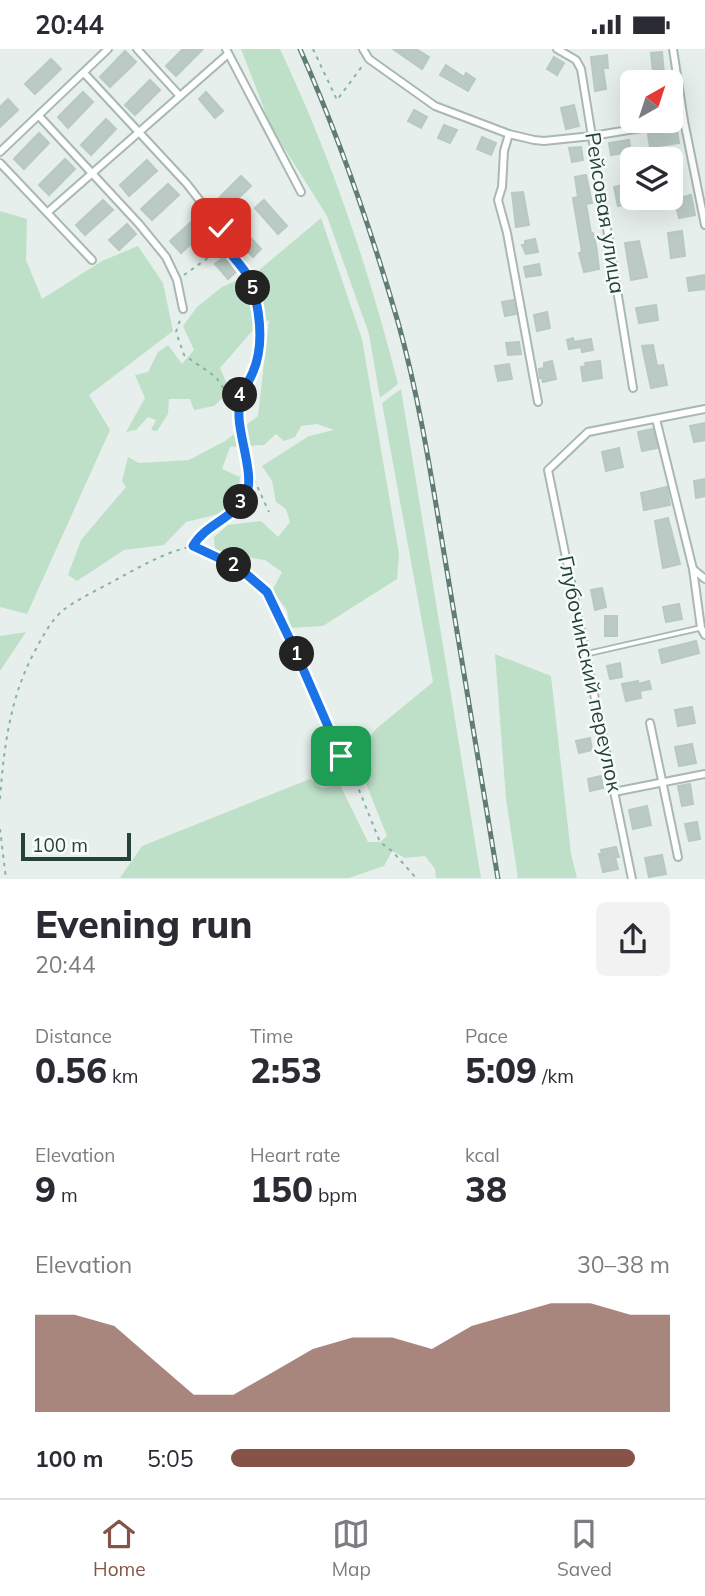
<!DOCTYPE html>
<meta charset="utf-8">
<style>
body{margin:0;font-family:Mulish,sans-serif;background:#f2f2f3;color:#2b2b33;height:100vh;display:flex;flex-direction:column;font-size:26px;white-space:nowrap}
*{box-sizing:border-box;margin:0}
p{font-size:23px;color:#7c7c81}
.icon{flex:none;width:38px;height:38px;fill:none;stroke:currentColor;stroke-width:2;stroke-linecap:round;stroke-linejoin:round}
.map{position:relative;height:830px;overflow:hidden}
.side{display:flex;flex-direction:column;background:#fff;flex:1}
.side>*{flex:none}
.needle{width:46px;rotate:39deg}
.tools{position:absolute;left:620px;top:21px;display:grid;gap:14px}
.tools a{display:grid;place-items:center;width:63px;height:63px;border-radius:10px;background:#fff;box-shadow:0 7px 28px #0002;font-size:35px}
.scale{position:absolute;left:21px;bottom:18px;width:110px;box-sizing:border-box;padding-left:7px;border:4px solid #24423a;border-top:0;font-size:19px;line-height:24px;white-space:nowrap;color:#24423a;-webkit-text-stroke:5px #f7fbf9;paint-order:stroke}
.pin{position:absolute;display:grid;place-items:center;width:60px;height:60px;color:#fff;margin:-30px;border-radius:14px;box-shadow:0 4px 10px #0006}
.km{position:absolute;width:35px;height:35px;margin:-18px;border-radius:50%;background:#222;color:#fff;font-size:19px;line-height:35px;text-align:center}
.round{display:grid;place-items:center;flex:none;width:74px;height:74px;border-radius:10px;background:#f2f2f3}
.summary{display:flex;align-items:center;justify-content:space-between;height:119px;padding:0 35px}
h1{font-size:38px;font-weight:800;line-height:52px}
.figures{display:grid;grid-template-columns:repeat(3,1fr);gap:10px;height:119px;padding:7px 35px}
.figures div{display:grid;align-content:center}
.figures b{font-size:35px;font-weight:800}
.figures small{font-size:19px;font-weight:400}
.figures p{font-size:19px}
.chart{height:196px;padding:14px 35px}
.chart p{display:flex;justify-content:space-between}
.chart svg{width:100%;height:126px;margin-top:7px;fill:#855347;opacity:.7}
ul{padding:0 35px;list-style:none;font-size:23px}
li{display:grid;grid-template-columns:112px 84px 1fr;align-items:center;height:52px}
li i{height:18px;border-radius:9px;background:#855347}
.status{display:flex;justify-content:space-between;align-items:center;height:49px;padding:0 35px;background:#fff;direction:ltr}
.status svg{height:19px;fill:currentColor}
.menu{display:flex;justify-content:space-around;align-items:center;height:98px;border-top:2px solid #e1e1e2;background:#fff;font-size:19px;color:#7c7c81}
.menu a{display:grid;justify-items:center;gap:4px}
.menu .on{color:#855347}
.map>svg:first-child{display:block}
.green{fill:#bfe0c8}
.building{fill:#bbcac4;stroke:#b8c9c2;stroke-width:2}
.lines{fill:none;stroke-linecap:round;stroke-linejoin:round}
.lane-casing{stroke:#a8b8b2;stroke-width:7}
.street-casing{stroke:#a8b8b2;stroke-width:10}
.path{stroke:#86b3a5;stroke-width:2;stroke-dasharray:3.5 5;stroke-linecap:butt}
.lane{stroke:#fff;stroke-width:3.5}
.street{stroke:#fff;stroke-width:6}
.rail-casing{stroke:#5f7d75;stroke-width:5}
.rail{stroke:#f7fbf9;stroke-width:2.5;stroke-dasharray:8;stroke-linecap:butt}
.route-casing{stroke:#fff;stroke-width:14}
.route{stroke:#1a73e8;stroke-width:9}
.labels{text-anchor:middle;stroke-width:5;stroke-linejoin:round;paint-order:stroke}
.street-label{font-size:21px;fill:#24423a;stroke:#f7fbf9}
</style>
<div class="status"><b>20:44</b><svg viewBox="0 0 49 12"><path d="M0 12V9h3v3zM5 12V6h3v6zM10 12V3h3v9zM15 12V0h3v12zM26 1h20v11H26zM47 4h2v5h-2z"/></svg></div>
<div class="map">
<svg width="705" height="830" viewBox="0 0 705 830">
<rect width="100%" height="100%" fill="#e6efeb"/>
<g class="green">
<path d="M241,0H280C331,108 369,220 398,335L380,349L369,285L327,167L271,78Z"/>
<polygon points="0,162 27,170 26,211 42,250 102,212 138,197 163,234 173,282 89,346 110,381 27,565 0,558"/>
<polygon points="321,169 362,290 399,505 397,530 323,577 290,579 287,561 272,542 282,523 265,511 215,503 214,488 228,476 261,472 278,488 290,473 286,460 276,453 272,432 262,417 309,387 334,381 317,375 301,377 295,388 284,392 276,385 264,396 230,398 222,420 240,428 238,446 227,463 186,473 164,496 124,501 77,532 68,526 81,491 126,438 122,432 128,408 139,414 189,411 225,392 258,367 269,271 254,280 220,319 230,342 214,357 194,361 190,350 169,350 168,365 157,382 151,381 156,371 148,368 136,381 126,383 145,349 135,326 148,323 158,303 168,296 182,315 194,301 183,277 197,258 222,238 258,222"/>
<polygon points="401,340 481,829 436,829 435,820 425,807 405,809 392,802 384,817 349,829 120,829 142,797 310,730 322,739 340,736 368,793 380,793 387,787 355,707 376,680 433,633 382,354"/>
<polygon points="26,583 0,622 0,587"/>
<polygon points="495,605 551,627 571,805 577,829 518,829 506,750"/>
</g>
<g class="building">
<polygon points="183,0 203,0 176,27 166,17"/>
<polygon points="393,0 416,0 429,8 422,20"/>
<polygon points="125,2 136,13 110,38 100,28"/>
<polygon points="662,3 664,25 667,25 668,33 654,33 651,4"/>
<polygon points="607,6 608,19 603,19 606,40 595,42 591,8"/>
<polygon points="554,8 564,14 557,26 547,20"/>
<polygon points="51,10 61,20 35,45 25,35"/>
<polygon points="446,16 464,28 466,24 475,30 468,42 440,26"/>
<polygon points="150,31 160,41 135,66 125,56"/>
<polygon points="83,43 93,53 68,79 58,68"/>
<polygon points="206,43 223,62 215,69 199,50"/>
<polygon points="8,50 18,61 0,78 0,58"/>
<polygon points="574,56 579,77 566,80 561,59"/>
<polygon points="414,61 427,68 421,79 408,72"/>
<polygon points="106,70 116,80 91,106 81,96"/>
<polygon points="444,76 457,81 450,94 438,89"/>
<polygon points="677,81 679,94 650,98 648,85"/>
<polygon points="39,84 49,94 24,120 14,110"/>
<polygon points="482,88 496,94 491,106 477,100"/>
<polygon points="629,91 631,103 611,106 609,94"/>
<polygon points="581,98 583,111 572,113 569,99"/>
<polygon points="65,110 75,120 49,146 39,136"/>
<polygon points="147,111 157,122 129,147 120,136"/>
<polygon points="586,126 592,154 586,155 591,184 593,184 596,196 599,220 584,223 579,204 582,203 573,149 578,148 575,128"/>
<polygon points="241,127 251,137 225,162 215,153"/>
<polygon points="168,135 179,146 152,171 141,160"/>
<polygon points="628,135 632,154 618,157 614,138"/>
<polygon points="523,143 529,176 516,178 512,144"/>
<polygon points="691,146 695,166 679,169 674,150"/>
<polygon points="103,151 113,161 85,186 76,176"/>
<polygon points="264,151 287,177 278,185 255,159"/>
<polygon points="198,167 209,178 181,204 170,192"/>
<polygon points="127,175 136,185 119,201 109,191"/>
<polygon points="238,175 261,200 253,208 229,183"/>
<polygon points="682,182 685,207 671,209 668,184"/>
<polygon points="535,190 538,203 526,205 522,196 525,196 525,192"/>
<polygon points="639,192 647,228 631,231 625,194"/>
<polygon points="224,208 237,222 228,230 215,215"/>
<polygon points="539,215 541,226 526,228 524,218"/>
<polygon points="705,226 705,240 689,242 687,229"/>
<polygon points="513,251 516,265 505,267 502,253"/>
<polygon points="656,256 658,271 639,274 636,259"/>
<polygon points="547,263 550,279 537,282 534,266"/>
<polygon points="573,289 574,293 591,290 593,301 582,303 581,298 569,300 567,291"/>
<polygon points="519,293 521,305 508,306 506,294"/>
<polygon points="653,296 657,317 663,316 667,336 651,339 642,297"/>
<polygon points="552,312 556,330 543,333 542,329 540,329 539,320 544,319 544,314"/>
<polygon points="600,312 602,329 583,332 581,318 586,317 585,314"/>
<polygon points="509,315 512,330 498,332 495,317"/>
<polygon points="705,374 705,391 694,393 690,377"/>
<polygon points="653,380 657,399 642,402 638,383"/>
<polygon points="619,399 623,418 606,422 602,403"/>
<polygon points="705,430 705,447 696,449 694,432"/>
<polygon points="667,438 670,456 644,461 641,444"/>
<polygon points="668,469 680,515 663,519 655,472"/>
<polygon points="602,539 606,558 595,561 591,541"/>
<polygon points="679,555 682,570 666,573 663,558"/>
<rect x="605" y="567" width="12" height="20"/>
<polygon points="696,592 699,604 662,614 659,601"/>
<polygon points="620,614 622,628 610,630 607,617"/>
<polygon points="638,632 638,635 649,632 651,640 640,642 641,649 626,652 622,635"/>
<polygon points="692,658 695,674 678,677 675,661"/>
<polygon points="590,689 592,701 579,704 576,692"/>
<polygon points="692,695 696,714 679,717 675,698"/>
<polygon points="601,727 603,739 590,742 588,730"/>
<polygon points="690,735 693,755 682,757 678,737"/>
<polygon points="647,757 651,776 633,780 629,761"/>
<polygon points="697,773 700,790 689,792 685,775"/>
<polygon points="616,798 619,808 615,808 618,820 603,823 599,805 602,805 601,801"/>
<polygon points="662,806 666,825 649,828 645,809"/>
</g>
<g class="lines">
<defs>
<polyline id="lane" points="586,605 700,579"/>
<g id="street">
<polyline points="137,0 179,46"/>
<polyline points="226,0 301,143"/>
<polyline points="363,0 369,10 435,57 509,85 534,91 544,92 592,87 684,72"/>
<polyline points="557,0 576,11 581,20 633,339"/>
<polyline points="673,0 684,72 705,176"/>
<polyline points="84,24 187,135 221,179"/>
<polyline points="39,67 139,175 166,208 177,231 183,260"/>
<polyline points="509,85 504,102 502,138 498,151 507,184 538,353"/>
<polyline points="0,103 108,0"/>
<polyline points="0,114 92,211"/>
<polyline points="48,163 228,5"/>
<polyline points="656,370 693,520 701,579 705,586"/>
<polyline points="693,520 705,530"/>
<polyline points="650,674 678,808"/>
<polyline points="614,743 705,725"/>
<polyline points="632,830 548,421 588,383 705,360"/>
</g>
</defs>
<use href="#lane" class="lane-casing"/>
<use href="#street" class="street-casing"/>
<g class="path">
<polyline points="313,0 337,51 363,16"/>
<polyline points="225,197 246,221 253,239 261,282 254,320 239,347 239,369"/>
<polyline points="184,226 225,197 223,187"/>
<polyline points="247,415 269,463"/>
<polyline points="193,497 238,518 267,543 341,707 353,726 380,793 392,802 417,830"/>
<path d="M0,750C4,697 10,647 36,600C43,587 49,575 60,564C73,552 94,543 110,534C138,519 162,504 193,497L201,486L230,466L248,445V427L239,370L232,352L216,328L184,306L176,283L181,268"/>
<polyline points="0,780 6,830"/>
</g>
<use href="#lane" class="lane"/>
<use href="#street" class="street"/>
<defs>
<path id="rail" d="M300,0C339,88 371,181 398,273C421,355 433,439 447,522C464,625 481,727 498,830"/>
</defs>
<use href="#rail" class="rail-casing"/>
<use href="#rail" class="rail"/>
</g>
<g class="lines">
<defs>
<path id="route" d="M221,179C222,184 223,190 225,194C231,210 246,217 253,239C260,265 264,297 253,323C245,341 238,347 239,367C239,388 255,429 246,446C234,470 205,475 193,497L238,518L267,543L293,597L341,707"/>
</defs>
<use href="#route" class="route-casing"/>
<use href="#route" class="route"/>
</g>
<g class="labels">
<g class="street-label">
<text transform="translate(605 164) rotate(81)" y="7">Рейсовая улица</text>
<text transform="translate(590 625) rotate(78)" y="7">Глубочинский переулок</text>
</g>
</g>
</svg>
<div class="tools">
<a><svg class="needle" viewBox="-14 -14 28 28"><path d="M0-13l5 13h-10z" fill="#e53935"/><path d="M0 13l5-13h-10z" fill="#7c7c81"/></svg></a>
<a><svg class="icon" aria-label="layers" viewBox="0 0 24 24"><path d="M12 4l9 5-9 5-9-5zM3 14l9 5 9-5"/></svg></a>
</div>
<div class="scale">100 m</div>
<div class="pin" style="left:341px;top:707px;background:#1e9e55"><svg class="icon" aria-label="arrive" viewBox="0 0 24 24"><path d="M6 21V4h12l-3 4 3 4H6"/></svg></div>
<div class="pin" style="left:221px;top:179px;background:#d93025"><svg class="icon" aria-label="check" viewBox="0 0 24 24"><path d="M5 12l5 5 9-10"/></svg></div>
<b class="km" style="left:297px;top:605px">1</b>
<b class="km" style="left:234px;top:516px">2</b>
<b class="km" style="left:241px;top:453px">3</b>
<b class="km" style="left:240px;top:346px">4</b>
<b class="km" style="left:253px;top:239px">5</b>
</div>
<section class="side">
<div class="summary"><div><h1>Evening run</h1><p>20:44</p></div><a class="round"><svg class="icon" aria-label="share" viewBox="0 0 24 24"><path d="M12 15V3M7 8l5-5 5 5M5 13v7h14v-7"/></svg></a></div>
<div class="figures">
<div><p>Distance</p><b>0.56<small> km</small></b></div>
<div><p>Time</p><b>2:53</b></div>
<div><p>Pace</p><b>5:09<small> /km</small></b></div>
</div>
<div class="figures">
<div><p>Elevation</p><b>9<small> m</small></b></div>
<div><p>Heart rate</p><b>150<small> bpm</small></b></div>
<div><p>kcal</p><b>38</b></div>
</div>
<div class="chart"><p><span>Elevation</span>30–38 m</p>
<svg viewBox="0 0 160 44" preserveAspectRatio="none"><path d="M0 44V10L10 10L20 14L30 26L40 38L50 38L60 30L70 22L80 18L90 18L100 22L110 14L120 10L130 6L140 6L150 10L160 10V44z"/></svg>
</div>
<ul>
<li><b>100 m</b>5:05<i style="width:92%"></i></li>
</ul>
</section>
<nav class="menu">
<a class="on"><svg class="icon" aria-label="home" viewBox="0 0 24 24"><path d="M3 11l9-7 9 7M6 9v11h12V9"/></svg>Home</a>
<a><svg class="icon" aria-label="map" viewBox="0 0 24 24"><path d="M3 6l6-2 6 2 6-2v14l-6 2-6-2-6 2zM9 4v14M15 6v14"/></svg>Map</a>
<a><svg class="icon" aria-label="saved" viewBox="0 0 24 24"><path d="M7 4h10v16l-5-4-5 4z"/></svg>Saved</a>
</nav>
